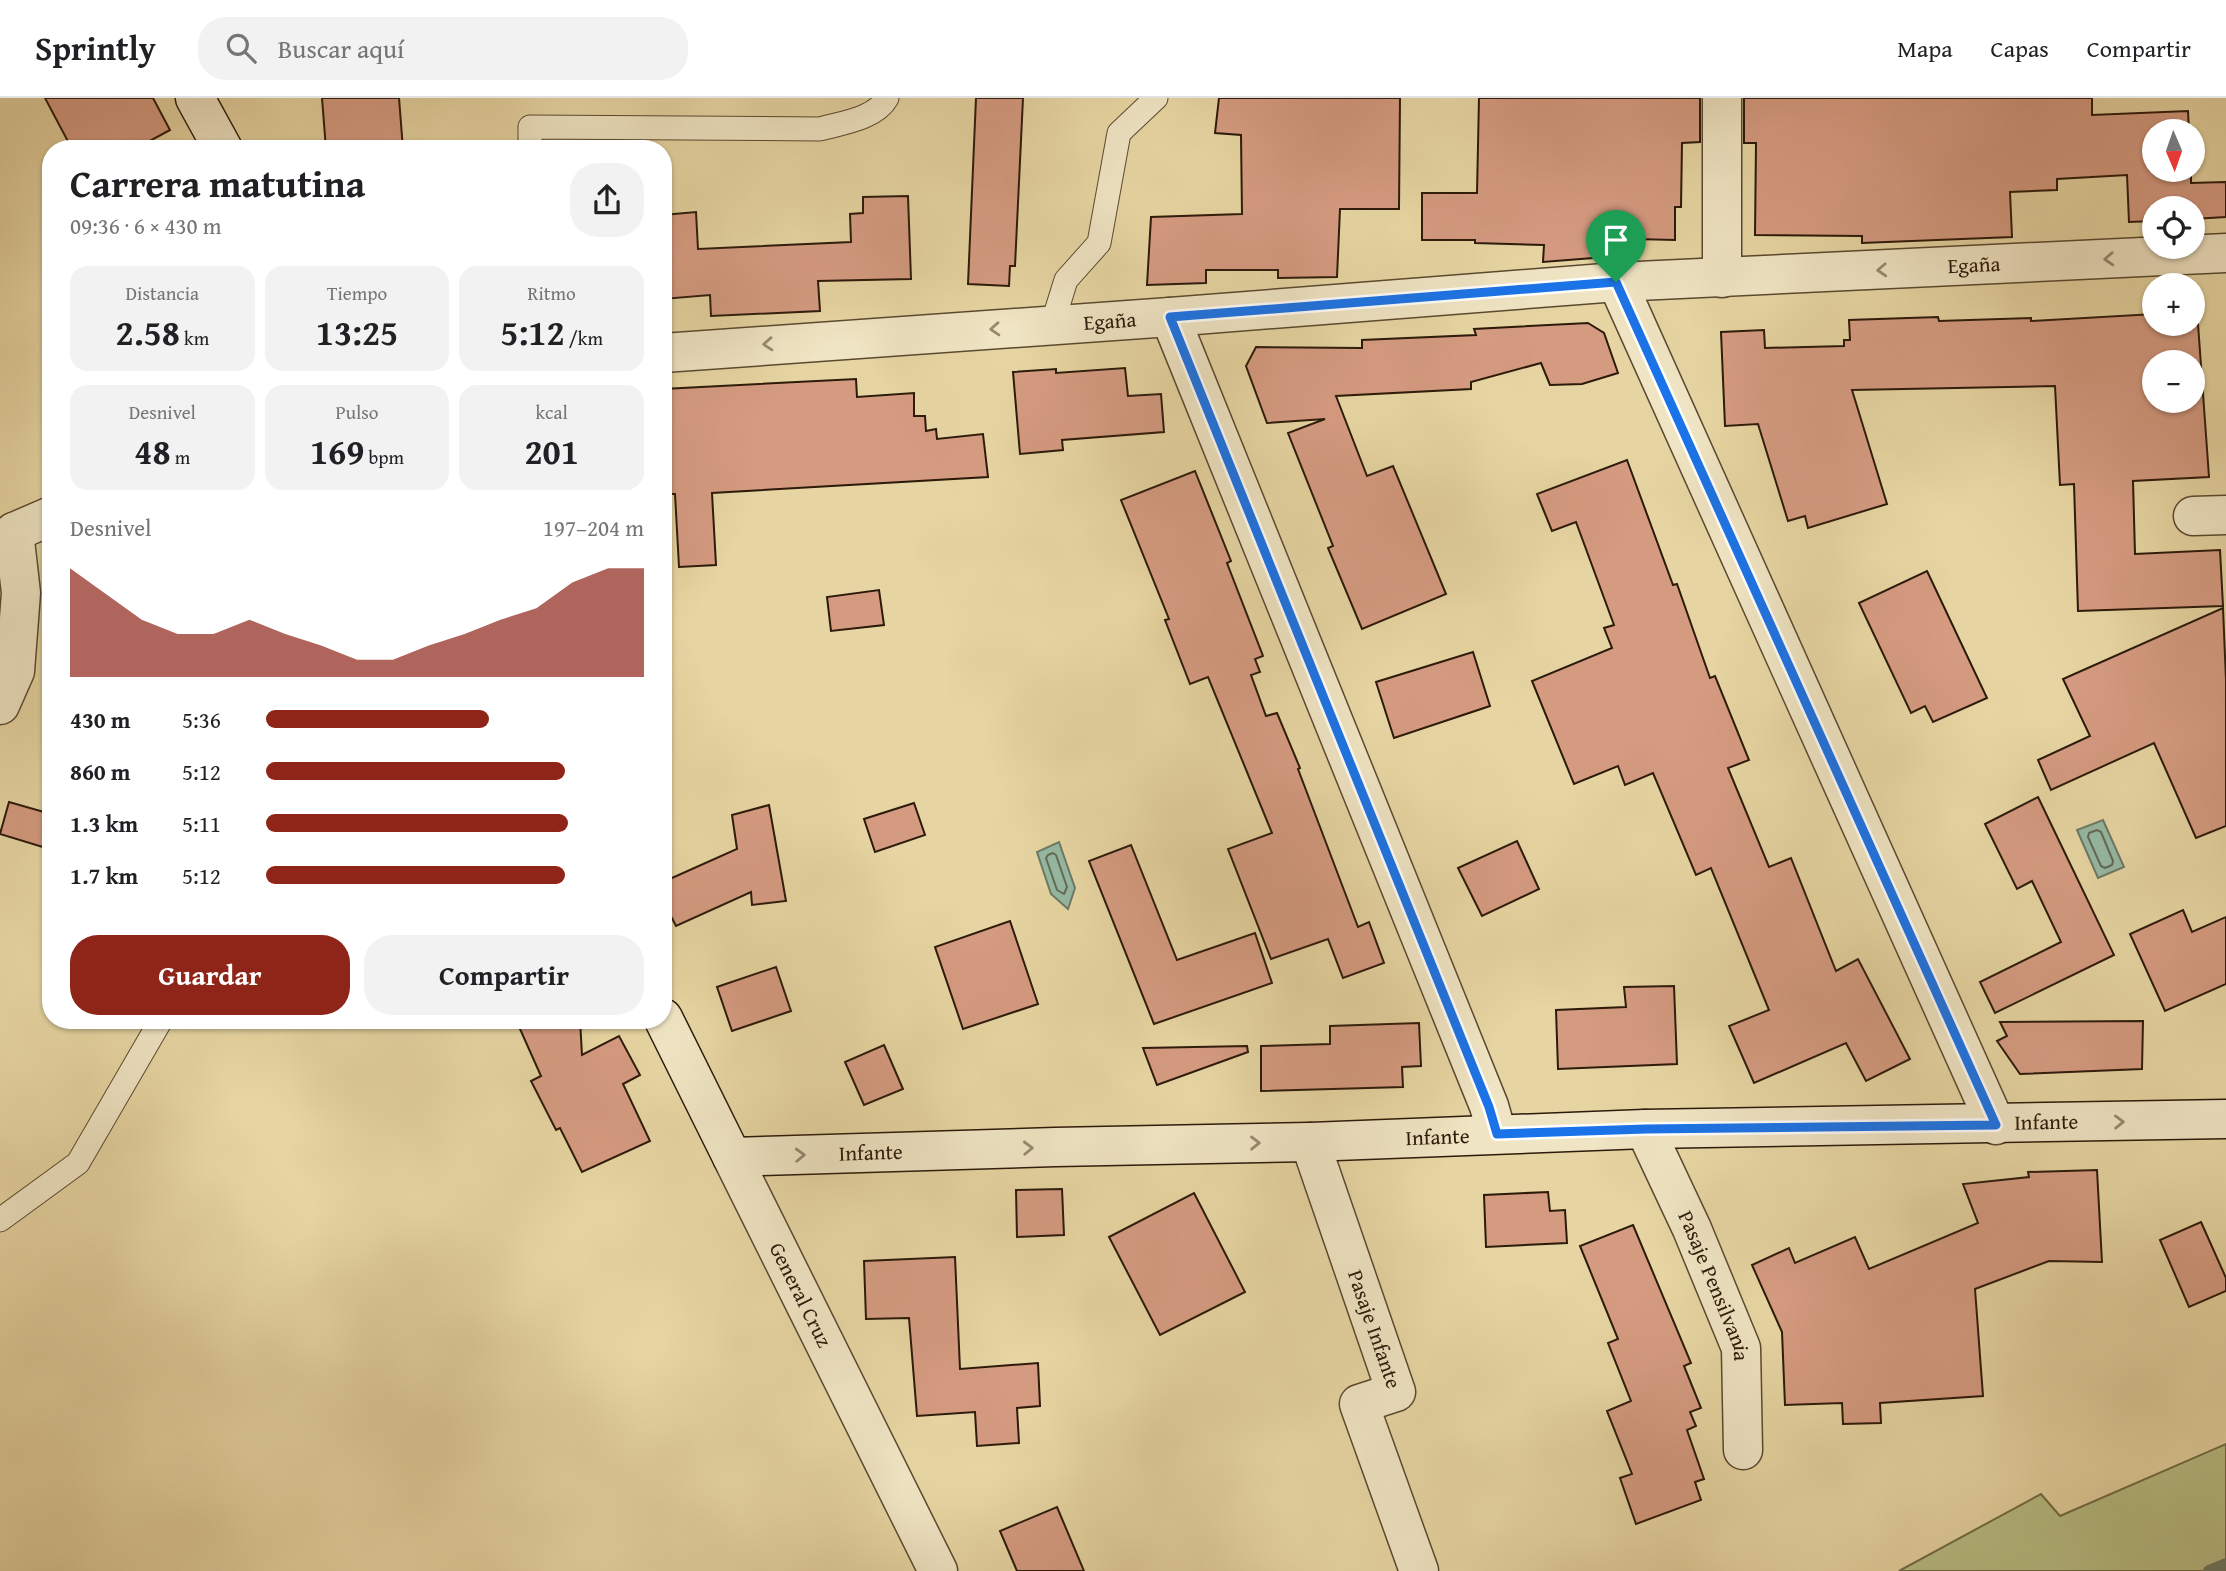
<!DOCTYPE html>
<html lang="es">
<meta charset="utf-8">
<style>
body{margin:0;font-family:"Gentium Book Plus",serif;background:#f2f2f2;color:#202124;height:100vh;display:flex;flex-direction:column;font-size:26px;white-space:nowrap}
*{box-sizing:border-box;margin:0}
p{font-size:23px;color:#757577}
.icon{flex:none;width:38px;height:38px;fill:none;stroke:currentColor;stroke-width:2;stroke-linecap:round;stroke-linejoin:round}
.map{position:relative;flex:1;overflow:hidden}
.drawer{position:absolute;left:42px;top:42px;width:630px;height:889px;display:flex;flex-direction:column;background:#fff;border-radius:28px;box-shadow:0 2px 5px #0004}
.drawer>*{flex:none}
.needle{width:46px;rotate:178deg}
.controls{position:absolute;left:2142px;top:21px;display:grid;gap:14px}
.controls a{display:grid;place-items:center;width:63px;height:63px;border-radius:50%;background:#fff;box-shadow:0 2px 5px #0004;font-size:35px}
.pin{position:absolute;display:grid;place-items:center;width:60px;height:60px;color:#fff;margin:-72px -30px;border-radius:50% 50% 50% 0;rotate:-45deg;box-shadow:0 0 7px #0007}
.pin .icon{rotate:45deg}
.round{display:grid;place-items:center;flex:none;width:74px;height:74px;border-radius:28px;background:#f2f2f2}
.head{display:flex;align-items:center;justify-content:space-between;height:119px;padding:0 28px}
h1{font-size:38px;font-weight:600;line-height:52px}
.metrics{display:grid;grid-template-columns:repeat(3,1fr);gap:10px;height:119px;padding:7px 28px}
.metrics div{display:grid;align-content:center;border-radius:18px;background:#f2f2f2;text-align:center}
.metrics b{font-size:35px;font-weight:600}
.metrics small{font-size:19px;font-weight:400}
.metrics p{font-size:19px}
.chart{height:196px;padding:14px 28px}
.chart p{display:flex;justify-content:space-between}
.chart svg{width:100%;height:126px;margin-top:7px;fill:#8f2418;opacity:.7}
.primary-button{display:flex;gap:14px;margin-top:auto;padding:14px 28px}
.primary-button a{flex:1;height:80px;border-radius:28px;background:#8f2418;color:#fff;font-size:28px;font-weight:600;line-height:80px;text-align:center}
.primary-button a+a{background:#f2f2f2;color:#202124}
ul{padding:0 28px;list-style:none;font-size:23px}
li{display:grid;grid-template-columns:112px 84px 1fr;align-items:center;height:52px}
li i{height:18px;border-radius:9px;background:#8f2418}
header{display:flex;align-items:center;gap:42px;box-sizing:border-box;height:98px;padding:0 35px;background:#fff;border-bottom:2px solid #e0e0e0}
header strong{font-size:33px}
nav{display:flex;gap:38px;margin-inline-start:auto;font-size:24px}
.search{width:490px;height:63px;background:#f2f2f2;display:flex;align-items:center;gap:18px;box-sizing:border-box;padding:0 24px;border-radius:28px;color:#757577;font-size:26px}
.map>svg:first-child{display:block}
.green{fill:#b7bd83;stroke:#726c46;stroke-width:2}
.water{fill:#96b9a3;stroke:#6c7966;stroke-width:2}
.lines{fill:none;stroke-linecap:round;stroke-linejoin:round}
.shore{stroke:#616a56;stroke-width:2}
.stream{stroke:#6c7966;stroke-width:12}
.building{fill:#d59b81;stroke:#2c1a0a;stroke-width:2;fill-rule:evenodd}
.lane-casing{stroke:#5a4930;stroke-width:25}
.street-casing{stroke:#5a4930;stroke-width:41}
.secondary-casing{stroke:#2c1a0a;stroke-width:41}
.lane{stroke:#efe4c3;stroke-width:23}
.street{stroke:#efe4c3;stroke-width:38}
.secondary{stroke:#efe4c3;stroke-width:38}
.oneway{stroke:#978970}
.route-casing{stroke:#fff;stroke-width:14}
.route{stroke:#1a73e8;stroke-width:9}
.labels{text-anchor:middle;stroke-width:7;stroke-linejoin:round;paint-order:stroke}
.street-label{font-size:21px;fill:#2c1a0a;stroke:#efe4c3}
</style>
<header>
<strong>Sprintly</strong>
<div class="search"><svg class="icon" aria-label="search" viewBox="0 0 24 24"><circle cx="10" cy="10" r="6"/><path d="M15 15l6 6"/></svg>Buscar aquí</div>
<nav><a>Mapa</a><a>Capas</a><a>Compartir</a></nav>
</header>
<div class="map">
<svg width="2226" height="1473" viewBox="0 0 2226 1473">
<rect width="100%" height="100%" fill="#e6d5a2"/>
<filter id="stains"><feTurbulence type="fractalNoise" baseFrequency=".00286" numOctaves="4"/><feColorMatrix values="0 0 0 0 .2 0 0 0 0 .09 0 0 0 0 .02 0 0 0 .5 -.17"/></filter>
<radialGradient id="worn" r=".72"><stop offset=".6" stop-color="#630" stop-opacity="0"/><stop offset="1" stop-color="#630" stop-opacity=".3"/></radialGradient>
<polygon class="green" points="2226,1346 2226,1473 1899,1473 2041,1396 2060,1418"/>
<g class="water">
<polygon points="2103,722 2124,769 2098,780 2077,732"/>
<polygon points="1059,744 1075,790 1068,811 1051,796 1037,754"/>
</g>
<g class="lines">
<g class="shore">
<polygon points="2097,732 2101,734 2113,763 2112,767 2105,770 2101,768 2088,739 2089,735"/>
<polygon points="1053,755 1056,757 1067,789 1064,796 1057,792 1046,760 1048,757"/>
</g>
<polyline class="stream" points="2209,1473 2226,1466"/>
</g>
<g class="building">
<polygon points="45,0 153,0 170,32 135,51 72,51"/>
<polygon points="322,0 399,0 403,51 326,51"/>
<polygon points="976,0 1023,0 1015,168 1010,168 1009,188 968,186"/>
<polygon points="1219,0 1400,0 1399,111 1340,111 1337,179 1278,180 1278,172 1206,172 1206,185 1147,187 1151,119 1242,116 1241,37 1215,35"/>
<polygon points="1479,0 1700,0 1700,44 1682,45 1681,109 1675,109 1675,142 1594,140 1593,160 1543,164 1544,147 1475,145 1475,142 1422,142 1422,95 1477,95"/>
<polygon points="1744,0 2092,0 2092,17 2188,13 2189,33 2154,33 2154,72 2191,72 2191,85 2226,84 2226,119 2193,121 2193,110 2154,110 2154,123 2129,124 2127,77 2057,81 2057,92 2010,94 2012,139 1862,145 1862,138 1755,137 1756,45 1744,45"/>
<polygon points="908,98 911,181 818,183 820,213 711,218 710,197 663,201 663,117 696,114 698,151 851,144 850,116 863,115 863,99"/>
<path d="M2197,212L2209,379L2133,383L2135,456L2220,452L2223,508L2078,513L2074,386L2060,387L2055,288L1852,292L1887,406L1808,430L1805,418L1788,423L1758,326L1725,328L1721,234L1764,232L1765,250L1844,248V242H1850L1849,222L1938,219L1939,223L2031,220V223L2154,216V226H2193V213ZM2154,264H2193V303H2154Z"/>
<polygon points="1588,225 1604,235 1618,275 1582,286 1550,287 1541,265 1471,284 1471,291 1336,298 1367,378 1393,368 1446,496 1362,531 1328,450 1333,448 1288,335 1325,321 1267,325 1246,268 1256,249 1362,250 1362,242 1476,237 1474,231"/>
<polygon points="1125,270 1128,298 1161,296 1164,334 1062,342 1063,352 1020,356 1013,274 1056,271 1056,275"/>
<polygon points="856,281 857,299 914,295 914,318 925,318 926,333 936,331 937,341 983,336 988,379 712,395 716,467 679,469 675,396 663,396 663,291"/>
<polygon points="1627,362 1673,487 1677,486 1710,580 1715,578 1749,662 1728,670 1769,769 1791,760 1836,873 1858,861 1910,961 1866,983 1846,945 1754,985 1729,928 1769,912 1711,770 1696,777 1653,675 1625,687 1618,668 1574,686 1532,583 1612,550 1604,530 1614,527 1576,424 1552,433 1537,396"/>
<polygon points="1195,373 1231,463 1227,465 1263,558 1255,561 1260,574 1251,577 1266,618 1277,615 1300,670 1298,671 1358,829 1369,824 1384,865 1343,880 1328,841 1271,861 1228,751 1272,735 1208,579 1190,586 1165,522 1169,521 1121,402"/>
<polygon points="1927,473 1987,600 1933,624 1925,608 1911,615 1859,505"/>
<polygon points="879,492 884,527 831,533 827,499"/>
<polygon points="2223,510 2226,582 2226,728 2196,740 2154,645 2051,692 2038,662 2090,638 2063,581"/>
<polygon points="1473,554 1490,608 1394,640 1376,584"/>
<polygon points="2038,699 2114,857 1995,915 1980,884 2061,844 2032,783 2017,791 1985,726"/>
<polygon points="9,704 51,716 51,732 46,750 0,736"/>
<polygon points="914,705 925,737 875,754 864,721"/>
<polygon points="769,707 786,803 752,807 751,794 676,828 663,803 663,784 737,751 732,717"/>
<polygon points="1517,743 1539,791 1482,818 1458,770"/>
<polygon points="1131,747 1177,862 1255,835 1272,885 1154,926 1089,763"/>
<polygon points="2183,812 2192,834 2226,819 2226,886 2165,913 2130,836"/>
<polygon points="1010,823 1038,906 963,931 935,849"/>
<polygon points="776,869 791,913 732,933 717,889"/>
<polygon points="1674,888 1677,966 1558,971 1556,912 1626,909 1624,889"/>
<polygon points="516,922 580,922 582,957 619,938 640,977 623,986 650,1043 582,1074 560,1030 556,1032 531,983 541,978"/>
<polygon points="2143,923 2142,971 2020,976 1997,943 2007,938 2000,924"/>
<polygon points="1419,925 1421,968 1402,969 1403,989 1261,993 1261,948 1330,946 1330,928"/>
<polygon points="884,947 903,991 864,1007 845,964"/>
<polygon points="1247,948 1248,954 1157,987 1143,950"/>
<polygon points="2097,1072 2102,1164 2049,1163 1975,1191 1983,1298 1880,1305 1881,1325 1843,1326 1842,1305 1785,1307 1782,1234 1752,1167 1789,1150 1795,1165 1855,1139 1869,1171 1978,1125 1963,1086 2029,1079 2028,1074"/>
<polygon points="1062,1091 1064,1137 1017,1139 1016,1092"/>
<polygon points="1548,1094 1550,1113 1565,1112 1567,1145 1486,1149 1484,1097"/>
<polygon points="1194,1095 1245,1194 1160,1237 1109,1139"/>
<polygon points="2201,1124 2226,1180 2226,1193 2189,1209 2160,1142"/>
<polygon points="1633,1127 1691,1265 1684,1268 1701,1310 1690,1314 1696,1328 1687,1332 1704,1381 1695,1384 1701,1402 1636,1426 1620,1380 1632,1376 1607,1313 1631,1303 1608,1245 1618,1241 1580,1148"/>
<polygon points="955,1159 960,1271 1038,1265 1040,1308 1017,1310 1019,1345 977,1348 975,1314 917,1318 909,1220 866,1221 864,1163"/>
<polygon points="1057,1409 1084,1473 1017,1473 1000,1433"/>
</g>
<g class="lines">
<defs>
<g id="lane">
<path d="M530,51V29L820,31C841,25 875,21 887,0"/>
<polyline points="1052,227 1066,182 1099,145 1119,35 1156,0"/>
<polyline points="0,1122 78,1065 161,922"/>
</g>
<g id="street">
<polyline points="1722,0 1722,180"/>
<polyline points="1617,184 1996,1027"/>
<polyline points="1170,219 1489,1008 1497,1036"/>
<path id="s1" d="M663,255L1170,219L1617,184L2226,155"/>
<polyline points="2193,418 2226,417"/>
<polyline points="14,434 51,418"/>
<polyline points="0,607 15,573 21,495 14,434"/>
<path id="s2" d="M1645,1031L1692,1131L1741,1250L1743,1352"/>
<path id="s3" d="M1310,1044L1396,1294L1359,1306L1419,1473"/>
<path id="s4" d="M732,1059L938,1473"/>
</g>
<g id="secondary">
<polyline points="195,0 223,51"/>
<path id="s5" d="M663,920L732,1059L1055,1049L1310,1044L1645,1031L2226,1021"/>
</g>
</defs>
<use href="#lane" class="lane-casing"/>
<use href="#street" class="street-casing"/>
<use href="#secondary" class="secondary-casing"/>
<use href="#lane" class="lane"/>
<use href="#street" class="street"/>
<use href="#secondary" class="secondary"/>
</g>
<defs><path id="oneway-chevron" d="M-2-3.5L2.5 0L-2 3.5" fill="none" stroke-width="1.6" stroke-linecap="round" stroke-linejoin="round" transform="scale(1.75)"/></defs>
<g class="oneway">
<use href="#oneway-chevron" transform="translate(2109 161) rotate(177)"/>
<use href="#oneway-chevron" transform="translate(1882 172) rotate(177)"/>
<use href="#oneway-chevron" transform="translate(995 231) rotate(176)"/>
<use href="#oneway-chevron" transform="translate(768 246) rotate(176)"/>
<use href="#oneway-chevron" transform="translate(2119 1024) rotate(-1)"/>
<use href="#oneway-chevron" transform="translate(1255 1045) rotate(-1)"/>
<use href="#oneway-chevron" transform="translate(1028 1050) rotate(-2)"/>
<use href="#oneway-chevron" transform="translate(800 1057) rotate(-2)"/>
</g>
<g class="lines">
<defs>
<polygon id="route" points="1616,184 1996,1027 1646,1031 1497,1036 1489,1009 1170,219"/>
</defs>
<use href="#route" class="route-casing"/>
<use href="#route" class="route"/>
</g>
<g class="labels">
<g class="street-label">
<text dy="7" stroke="none"><textPath href="#s1" startOffset="1314">Egaña</textPath></text>
<text dy="7" stroke="none"><textPath href="#s1" startOffset="448">Egaña</textPath></text>
<text dy="7" stroke="none"><textPath href="#s5" startOffset="1470">Infante</textPath></text>
<text dy="7" stroke="none"><textPath href="#s5" startOffset="861">Infante</textPath></text>
<text dy="7" stroke="none"><textPath href="#s5" startOffset="294">Infante</textPath></text>
<text dy="7" stroke="none"><textPath href="#s2" startOffset="172">Pasaje Pensilvania</textPath></text>
<text dy="7" stroke="none"><textPath href="#s4" startOffset="154">General Cruz</textPath></text>
<text dy="7" stroke="none"><textPath href="#s3" startOffset="198">Pasaje Infante</textPath></text>
</g>
</g>
<rect width="100%" height="100%" filter="url(#stains)"/>
<rect width="100%" height="100%" fill="url(#worn)"/>
</svg>
<div class="controls">
<a><svg class="needle" viewBox="-14 -14 28 28"><path d="M0-13l5 13h-10z" fill="#e53935"/><path d="M0 13l5-13h-10z" fill="#757577"/></svg></a>
<a><svg class="icon" aria-label="locate" viewBox="0 0 24 24"><circle cx="12" cy="12" r="6"/><path d="M12 2v4M12 18v4M2 12h4M18 12h4"/></svg></a>
<a>+</a>
<a>−</a>
</div>
<div class="pin" style="left:1616px;top:184px;background:#1e9e55"><svg class="icon" aria-label="arrive" viewBox="0 0 24 24"><path d="M6 21V4h12l-3 4 3 4H6"/></svg></div>
<section class="drawer">
<div class="head"><div><h1>Carrera matutina</h1><p>09:36 · 6 × 430 m</p></div><a class="round"><svg class="icon" aria-label="share" viewBox="0 0 24 24"><path d="M12 15V3M7 8l5-5 5 5M5 13v7h14v-7"/></svg></a></div>
<div class="metrics">
<div><p>Distancia</p><b>2.58<small> km</small></b></div>
<div><p>Tiempo</p><b>13:25</b></div>
<div><p>Ritmo</p><b>5:12<small> /km</small></b></div>
</div>
<div class="metrics">
<div><p>Desnivel</p><b>48<small> m</small></b></div>
<div><p>Pulso</p><b>169<small> bpm</small></b></div>
<div><p>kcal</p><b>201</b></div>
</div>
<div class="chart"><p><span>Desnivel</span>197–204 m</p>
<svg viewBox="0 0 160 44" preserveAspectRatio="none"><path d="M0 44V6L10 15L20 24L30 29L40 29L50 24L60 29L70 33L80 38L90 38L100 33L110 29L120 24L130 20L140 11L150 6L160 6V44z"/></svg>
</div>
<ul>
<li><b>430 m</b>5:36<i style="width:59%"></i></li>
<li><b>860 m</b>5:12<i style="width:79%"></i></li>
<li><b>1.3 km</b>5:11<i style="width:80%"></i></li>
<li><b>1.7 km</b>5:12<i style="width:79%"></i></li>
</ul>
<div class="primary-button"><a>Guardar</a><a>Compartir</a></div>
</section>
</div>
